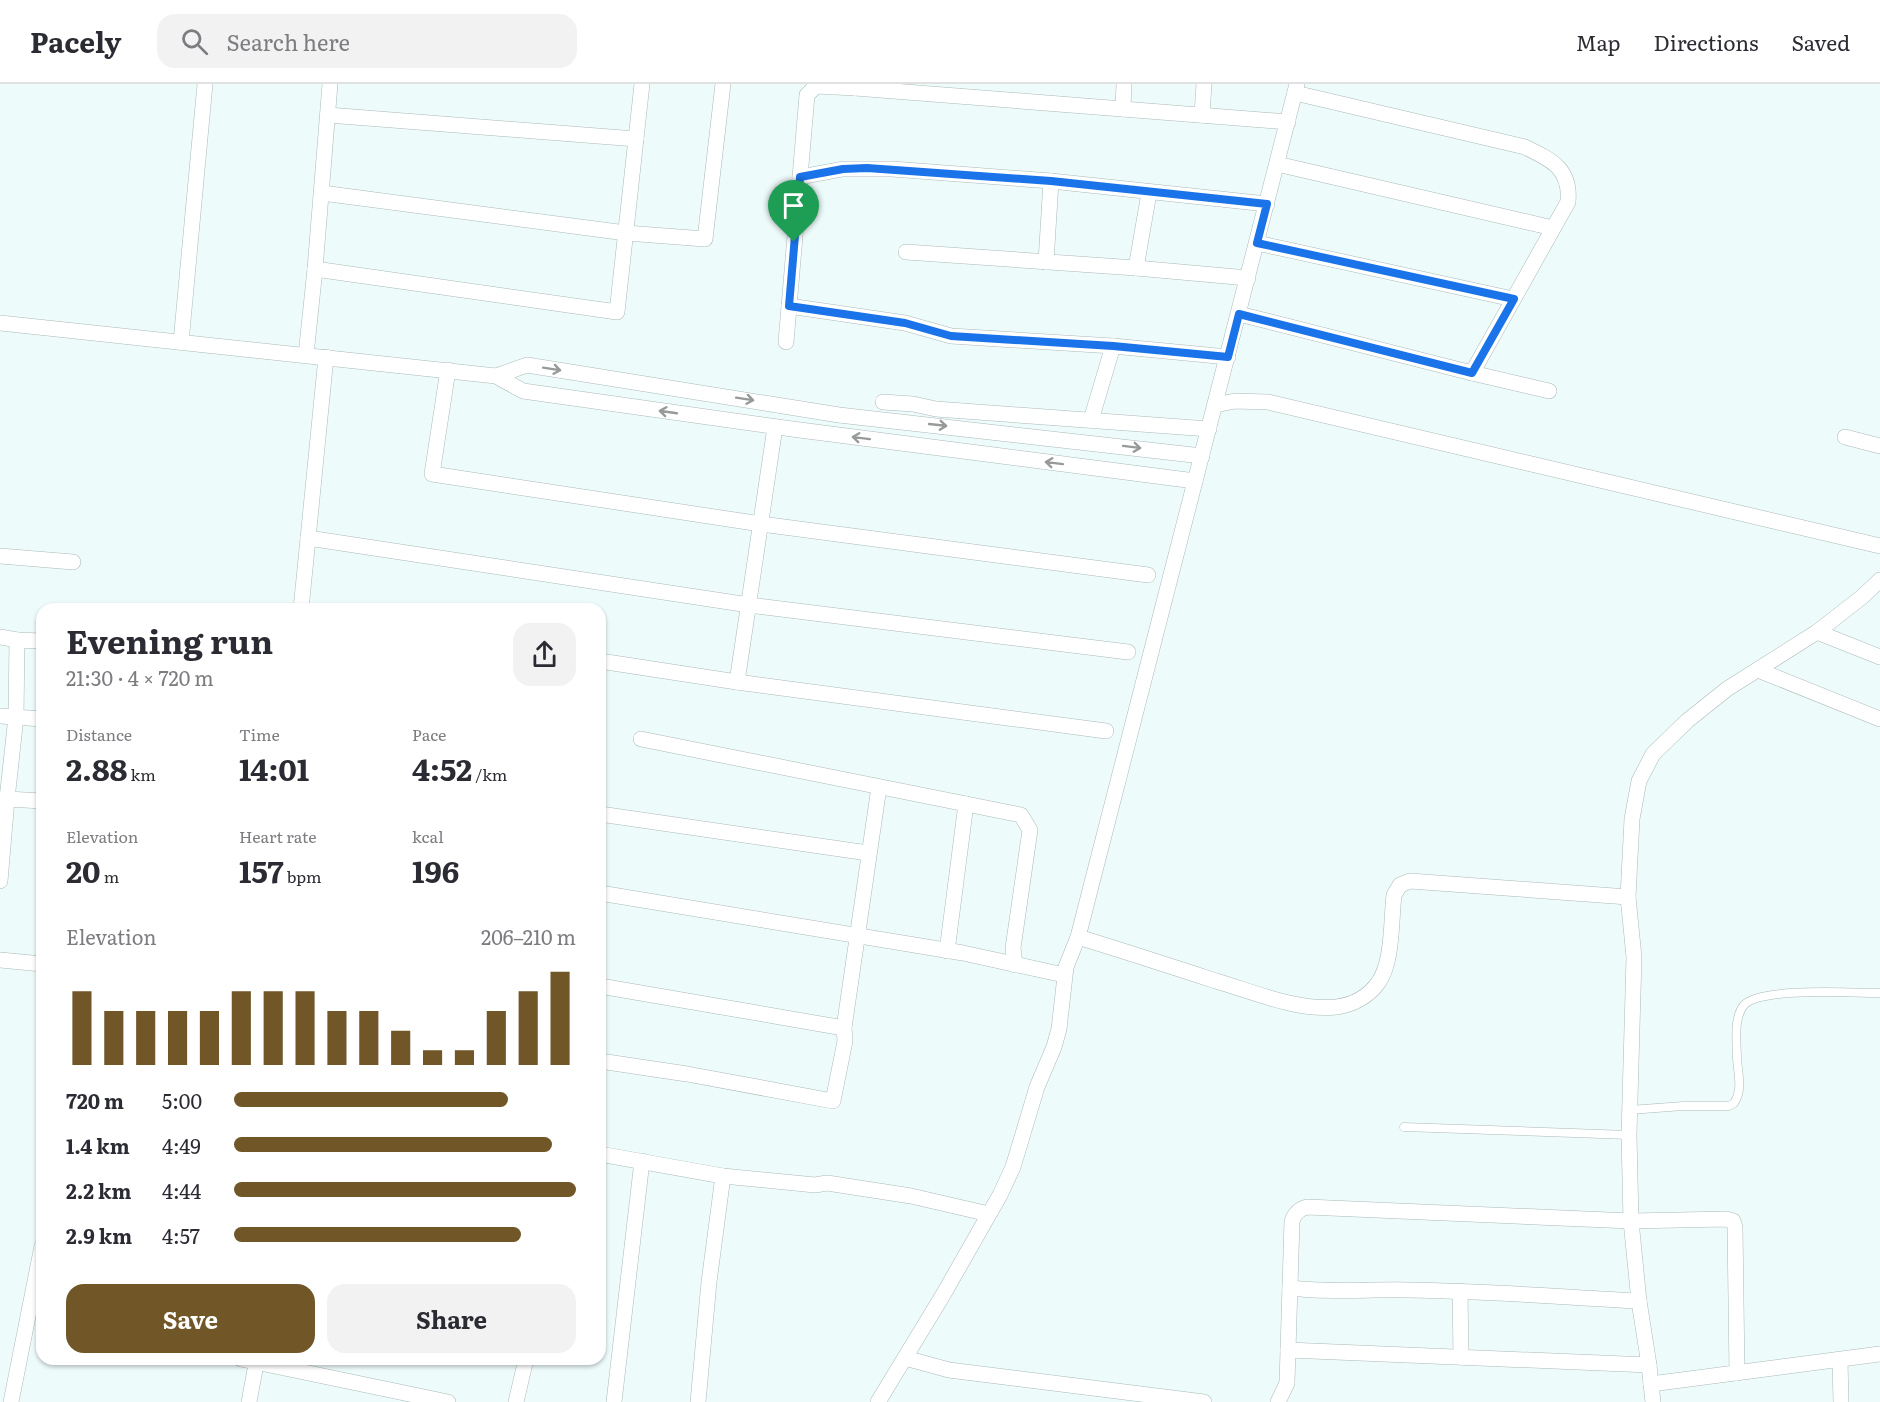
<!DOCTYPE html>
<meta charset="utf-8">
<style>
body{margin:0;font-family:Literata,serif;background:#f2f2f3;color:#2b2b33;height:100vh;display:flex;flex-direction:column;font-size:22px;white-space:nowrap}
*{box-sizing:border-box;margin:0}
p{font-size:20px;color:#7c7c81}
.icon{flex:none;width:33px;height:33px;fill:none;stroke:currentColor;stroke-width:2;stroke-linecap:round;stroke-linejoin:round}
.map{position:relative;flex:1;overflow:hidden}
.panel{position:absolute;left:36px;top:519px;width:570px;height:762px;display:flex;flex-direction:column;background:#fff;border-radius:18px;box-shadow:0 2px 4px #0004}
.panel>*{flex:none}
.pin{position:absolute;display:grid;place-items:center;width:51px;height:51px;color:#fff;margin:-62px -26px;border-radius:50% 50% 50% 0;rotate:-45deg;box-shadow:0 0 6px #0007}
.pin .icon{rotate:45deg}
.round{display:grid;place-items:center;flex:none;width:63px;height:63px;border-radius:18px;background:#f2f2f3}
.overview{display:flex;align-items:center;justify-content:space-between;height:102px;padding:0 30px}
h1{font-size:33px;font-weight:700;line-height:45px}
.metrics{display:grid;grid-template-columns:repeat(3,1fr);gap:9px;height:102px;padding:6px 30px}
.metrics div{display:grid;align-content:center}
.metrics b{font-size:30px;font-weight:700}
.metrics small{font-size:16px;font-weight:400}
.metrics p{font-size:16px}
.chart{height:168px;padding:12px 30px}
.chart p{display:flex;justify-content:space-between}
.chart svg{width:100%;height:108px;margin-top:6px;stroke:#715628;stroke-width:6}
.button{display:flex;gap:12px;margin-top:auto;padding:12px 30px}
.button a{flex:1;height:69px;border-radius:18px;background:#715628;color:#fff;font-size:24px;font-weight:700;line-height:69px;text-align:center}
.button a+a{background:#f2f2f3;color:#2b2b33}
ul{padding:0 30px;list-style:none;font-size:20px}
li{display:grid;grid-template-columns:96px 72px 1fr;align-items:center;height:45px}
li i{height:15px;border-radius:8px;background:#715628}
header{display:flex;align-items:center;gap:36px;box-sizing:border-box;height:84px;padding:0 30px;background:#fff;border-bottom:2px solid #e1e1e2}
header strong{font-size:28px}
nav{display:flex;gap:33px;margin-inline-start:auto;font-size:21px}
.search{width:420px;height:54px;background:#f2f2f3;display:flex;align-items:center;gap:15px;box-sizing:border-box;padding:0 21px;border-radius:18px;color:#7c7c81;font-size:22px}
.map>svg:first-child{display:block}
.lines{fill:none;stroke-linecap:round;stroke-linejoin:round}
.service-casing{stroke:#acb9b9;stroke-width:9}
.minor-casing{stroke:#acb9b9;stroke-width:16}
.service{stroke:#fff;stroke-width:8}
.minor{stroke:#fff;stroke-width:15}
.oneway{stroke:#989a9a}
.route-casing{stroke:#fff;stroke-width:12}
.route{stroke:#1a73e8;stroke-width:8}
</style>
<header>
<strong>Pacely</strong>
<div class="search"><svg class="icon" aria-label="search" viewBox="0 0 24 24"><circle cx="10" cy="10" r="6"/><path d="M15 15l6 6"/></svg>Search here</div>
<nav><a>Map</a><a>Directions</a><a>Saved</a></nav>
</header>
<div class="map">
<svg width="1880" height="1318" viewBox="0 0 1880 1318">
<rect width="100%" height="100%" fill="#eefbfb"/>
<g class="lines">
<defs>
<g id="service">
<path d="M1630,1026L1683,1022H1729L1734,1019C1743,1007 1738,989 1737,975C1737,959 1733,934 1744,921C1760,903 1854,909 1880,909"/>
<polyline points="1404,1043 1629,1051"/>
</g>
<g id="minor">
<polyline points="855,0 855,4 1288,38"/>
<path d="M1295,9L1525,63C1552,76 1571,85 1568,118L1472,289"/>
<polyline points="1123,25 1124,0"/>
<polyline points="328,31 636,55"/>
<polyline points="1202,31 1204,0"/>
<polyline points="1277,80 1553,144"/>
<polyline points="800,93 843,85 892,85 1051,97 1267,120"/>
<polyline points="322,109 626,149 705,155 723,0"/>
<polyline points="1257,159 1513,215"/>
<polyline points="906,168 1136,184 1248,194"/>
<polyline points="1046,178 1051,97"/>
<polyline points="1136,184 1149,109"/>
<polyline points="315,185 617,228 642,0"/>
<polyline points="789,222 905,239 951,252 1113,262 1228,273"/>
<polyline points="1239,230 1472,289 1549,307"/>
<polyline points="0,239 496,292 523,307 792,345 1195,397"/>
<polyline points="181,258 205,0"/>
<polyline points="786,258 807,11 816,2 855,4"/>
<polyline points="306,271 315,185 330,0"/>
<polyline points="448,286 432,390 761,440 1148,491"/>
<polyline points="496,292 527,281 839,331 1202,372"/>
<polyline points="883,318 913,320 936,325 1209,345"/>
<polyline points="1215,321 1235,317 1268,318 1880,462"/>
<polyline points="1091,336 1113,262"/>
<polyline points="1845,353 1880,362"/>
<polyline points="308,454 749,521 1128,568"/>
<polyline points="0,472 73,478"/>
<polyline points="301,525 326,273"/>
<polyline points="1817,548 1880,573"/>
<polyline points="0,553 17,556"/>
<polyline points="600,577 737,598 1106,647"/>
<polyline points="1758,586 1880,635"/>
<polyline points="737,598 775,343"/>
<polyline points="0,632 42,635"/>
<polyline points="641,655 1021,731 1030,746 1013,864 1015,881"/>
<polyline points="0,715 7,715 16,633 17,556 42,557"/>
<polyline points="600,730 868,769"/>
<polyline points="0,797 7,715 42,717"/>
<polyline points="600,809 963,869 1064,891"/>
<path d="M1078,853C1124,867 1170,882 1216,897C1254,908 1296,927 1336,923C1352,921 1368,913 1378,899C1393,879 1391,836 1394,811L1400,801L1410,797L1628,813"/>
<polyline points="947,867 966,720"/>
<polyline points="0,876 42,880"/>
<polyline points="600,902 844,944"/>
<polyline points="600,977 687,990 833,1017 845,957 844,944 879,703"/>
<polyline points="600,1070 723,1092 815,1101 827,1099 911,1112 989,1130"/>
<path d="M1290,1204C1330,1209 1369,1205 1409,1206C1486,1207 1562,1213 1639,1217"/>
<polyline points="1460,1207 1461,1273"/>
<polyline points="1288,1266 1649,1281"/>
<polyline points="905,1274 949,1286 1204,1318"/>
<polyline points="241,1275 448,1318"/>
<polyline points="1840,1276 1841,1318"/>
<polyline points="1651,1300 1880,1270"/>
<polyline points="11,1318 42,1162"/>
<polyline points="249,1318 257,1275"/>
<polyline points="516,1318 526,1275"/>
<polyline points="614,1318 642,1077"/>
<polyline points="698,1318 709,1198 723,1092"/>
<polyline points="878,1318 943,1211 1000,1111 1013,1083 1037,1003 1054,963 1059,945 1066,883 1078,853 1297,0"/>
<path d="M1278,1318L1287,1299L1292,1137C1295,1129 1299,1125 1307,1123L1631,1137L1726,1135L1733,1137L1735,1143L1737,1289"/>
<polyline points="1653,1318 1649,1281 1639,1217 1631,1137 1629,1051 1634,873 1628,813 1632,735 1639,697 1653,670 1687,637 1727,605 1817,548 1862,513 1880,496"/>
</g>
</defs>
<use href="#service" class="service-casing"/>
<use href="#minor" class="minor-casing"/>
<use href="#service" class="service"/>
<use href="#minor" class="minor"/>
</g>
<defs><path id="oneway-shaft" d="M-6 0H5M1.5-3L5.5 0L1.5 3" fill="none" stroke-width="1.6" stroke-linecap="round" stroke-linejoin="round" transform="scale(1.5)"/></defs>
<g class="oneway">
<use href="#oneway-shaft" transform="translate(552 285) rotate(9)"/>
<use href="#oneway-shaft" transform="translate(745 315) rotate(9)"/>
<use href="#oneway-shaft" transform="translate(668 328) rotate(-172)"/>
<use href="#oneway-shaft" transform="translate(938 341) rotate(6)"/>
<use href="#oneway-shaft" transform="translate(861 354) rotate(-173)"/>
<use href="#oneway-shaft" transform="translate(1132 363) rotate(7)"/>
<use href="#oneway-shaft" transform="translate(1054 379) rotate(-173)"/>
</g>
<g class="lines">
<defs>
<polygon id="route" points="867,84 1051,97 1267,120 1257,159 1514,215 1472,289 1239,230 1228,273 1113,262 951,252 905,239 789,222 800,93 843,85"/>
</defs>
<use href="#route" class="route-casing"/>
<use href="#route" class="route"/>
</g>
</svg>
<div class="pin" style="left:794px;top:158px;background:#1e9e55"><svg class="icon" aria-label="arrive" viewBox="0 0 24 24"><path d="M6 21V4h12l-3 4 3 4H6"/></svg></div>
<section class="panel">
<div class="overview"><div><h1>Evening run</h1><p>21:30 · 4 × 720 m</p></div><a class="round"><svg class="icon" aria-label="share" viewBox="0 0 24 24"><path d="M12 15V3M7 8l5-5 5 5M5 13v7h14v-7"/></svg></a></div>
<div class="metrics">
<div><p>Distance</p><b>2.88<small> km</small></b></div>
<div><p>Time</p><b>14:01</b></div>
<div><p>Pace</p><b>4:52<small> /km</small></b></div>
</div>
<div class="metrics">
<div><p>Elevation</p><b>20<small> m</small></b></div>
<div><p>Heart rate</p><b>157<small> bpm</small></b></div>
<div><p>kcal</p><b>196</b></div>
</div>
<div class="chart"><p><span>Elevation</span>206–210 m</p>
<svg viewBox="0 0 160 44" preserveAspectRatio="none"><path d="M5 44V14M15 44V22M25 44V22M35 44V22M45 44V22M55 44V14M65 44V14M75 44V14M85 44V22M95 44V22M105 44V30M115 44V38M125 44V38M135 44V22M145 44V14M155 44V6"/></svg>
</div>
<ul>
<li><b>720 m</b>5:00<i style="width:80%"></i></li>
<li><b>1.4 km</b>4:49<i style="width:93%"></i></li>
<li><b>2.2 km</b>4:44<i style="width:100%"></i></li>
<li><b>2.9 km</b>4:57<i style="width:84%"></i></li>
</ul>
<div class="button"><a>Save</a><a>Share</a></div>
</section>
</div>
